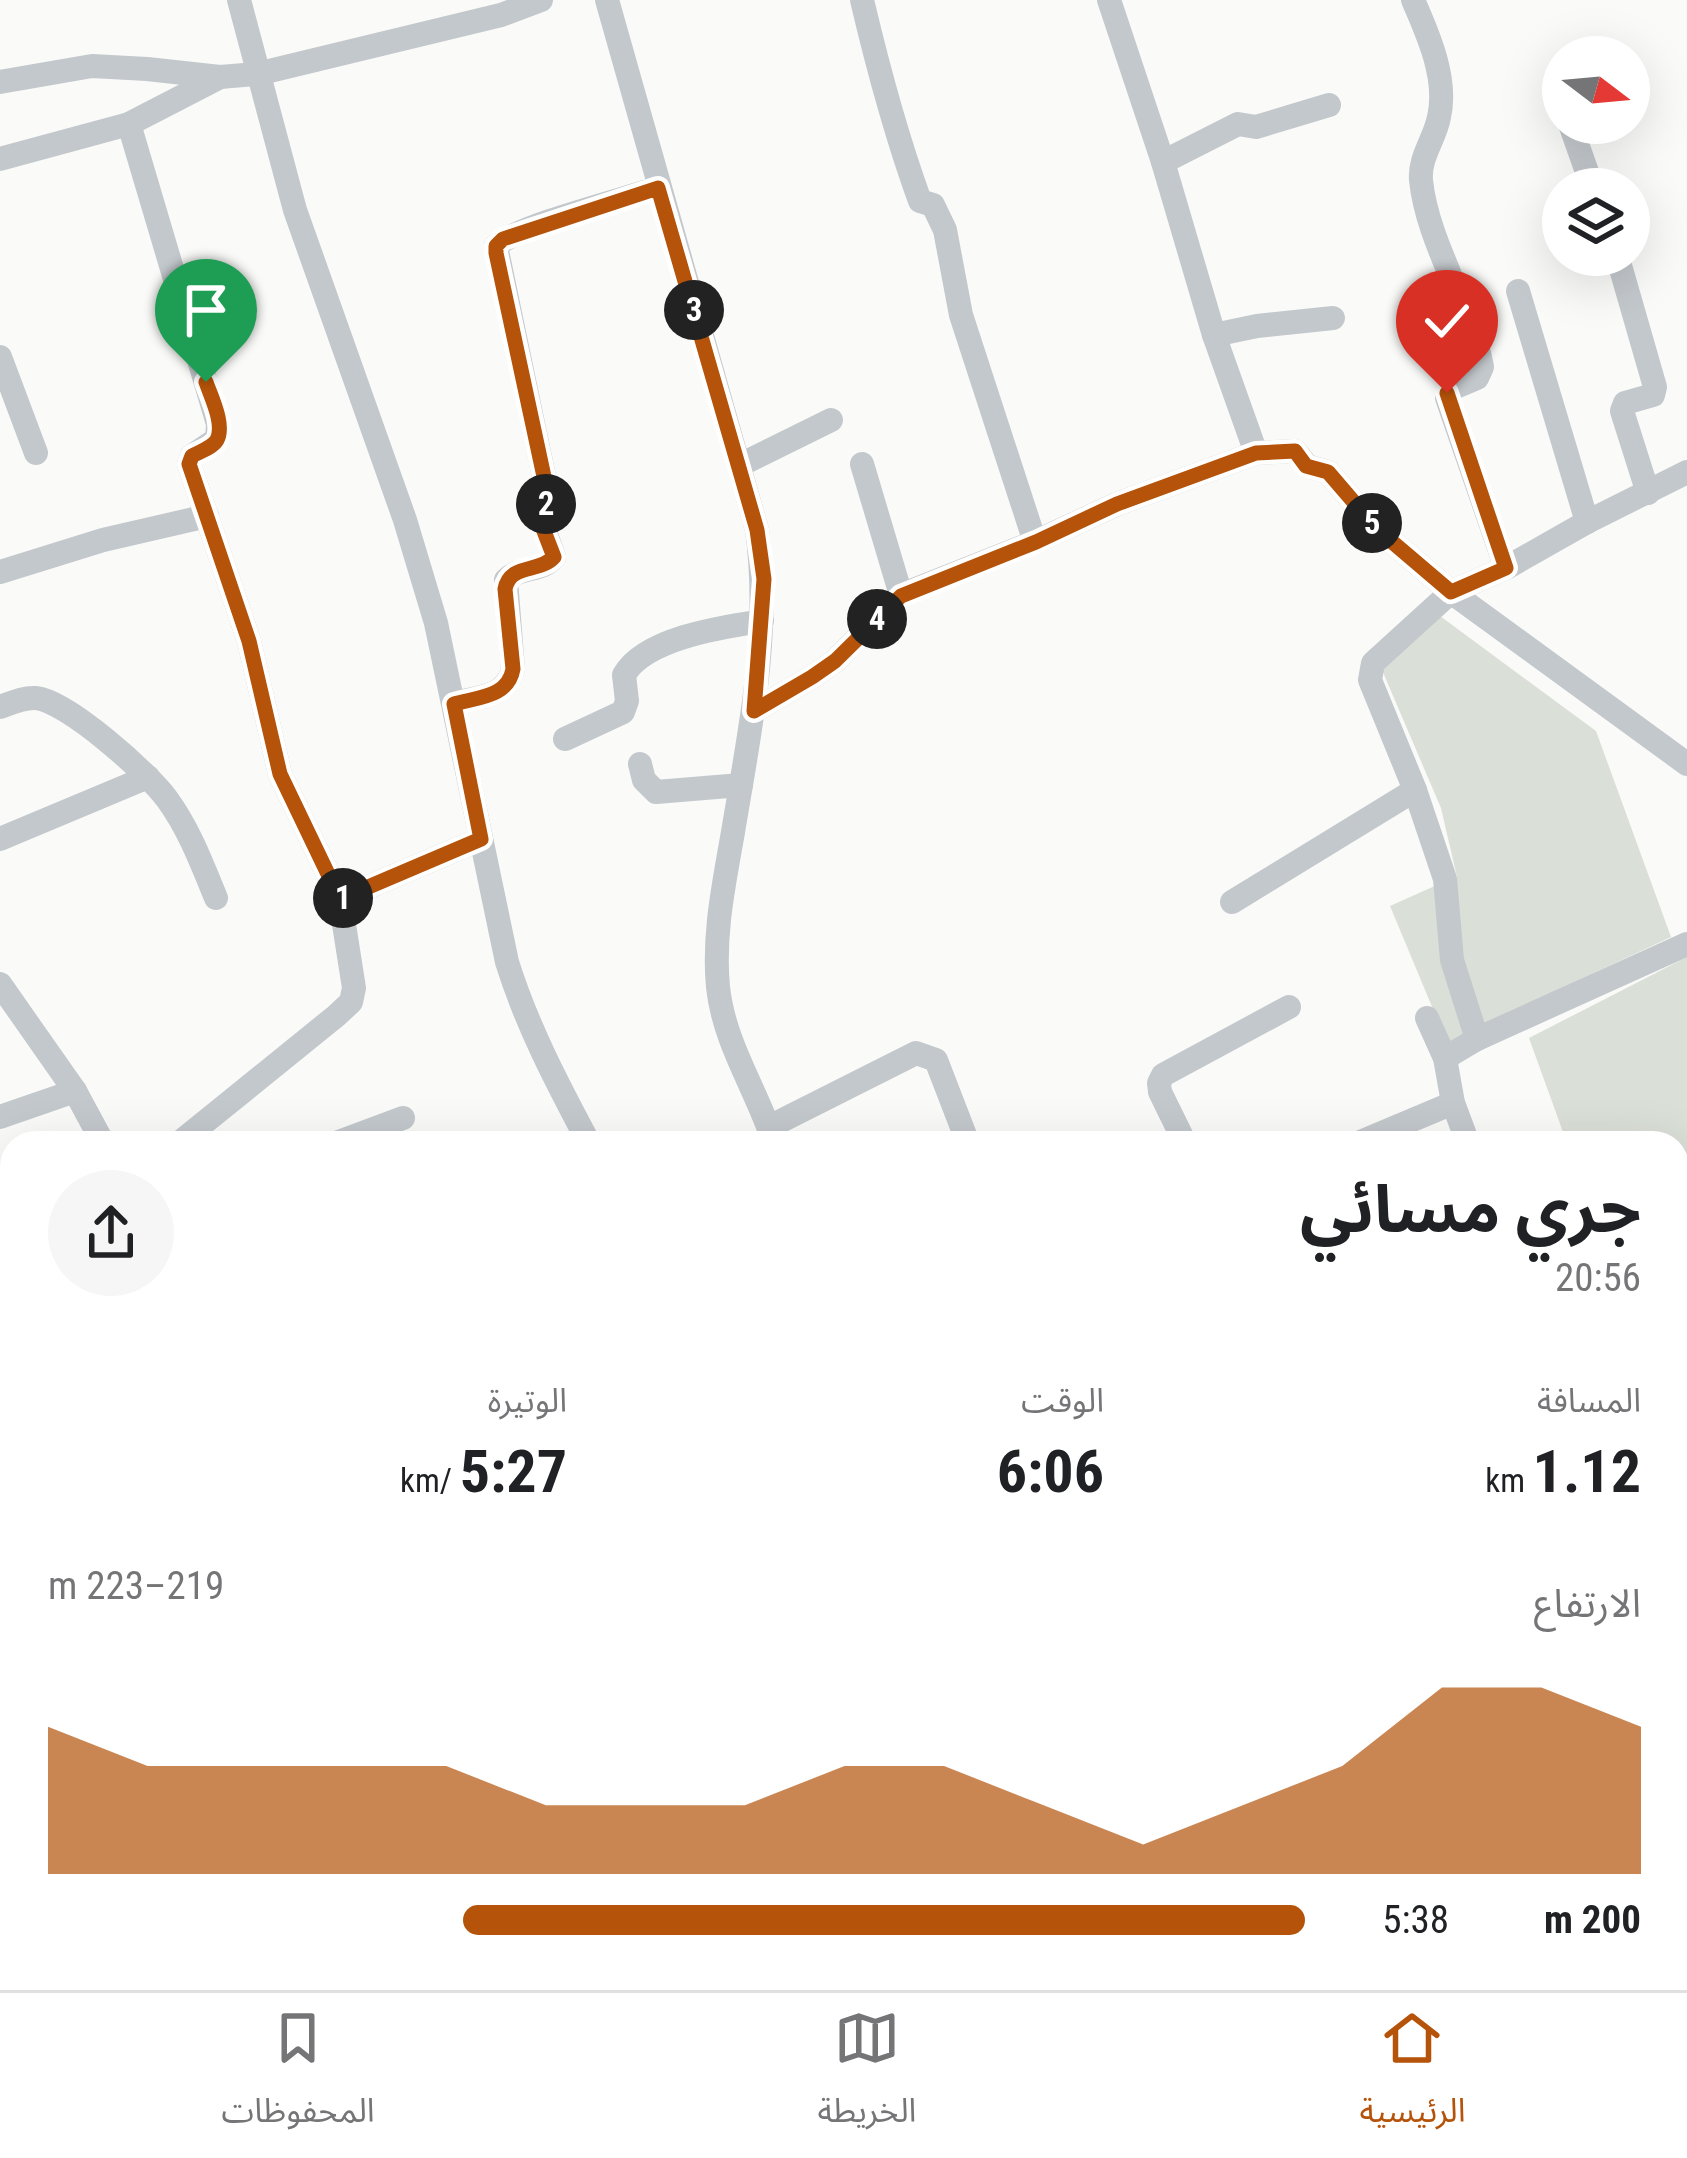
<!DOCTYPE html>
<html lang="ar">
<meta charset="utf-8">
<style>
body{margin:0;font-family:"Roboto Condensed","Noto Sans Arabic",sans-serif;background:#f6f6f6;color:#202124;direction:rtl;height:100vh;display:flex;flex-direction:column;font-size:45px;white-space:nowrap}
*{box-sizing:border-box;margin:0}
p{font-size:39px;color:#757577}
.icon{flex:none;width:66px;height:66px;fill:none;stroke:currentColor;stroke-width:2;stroke-linecap:round;stroke-linejoin:round}
.map{position:relative;flex:1;overflow:hidden;direction:ltr}
.panel{position:absolute;left:0px;top:1131px;width:1689px;height:861px;display:flex;flex-direction:column;background:#fff;border-radius:36px 36px 0 0;box-shadow:0 12px 48px #0002;direction:rtl}
.panel>*{flex:none}
.needle{width:78px;rotate:106deg}
.tools{position:absolute;left:1542px;top:36px;display:grid;gap:24px}
.tools a{display:grid;place-items:center;width:108px;height:108px;border-radius:50%;background:#fff;box-shadow:0 12px 48px #0002;font-size:60px}
.pin{position:absolute;display:grid;place-items:center;width:102px;height:102px;color:#fff;margin:-123px -51px;border-radius:50% 50% 50% 0;rotate:-45deg;box-shadow:0 0 12px #0007}
.pin .icon{rotate:45deg}
.km{position:absolute;width:60px;height:60px;margin:-30px;border-radius:50%;background:#222;color:#fff;font-size:33px;line-height:60px;text-align:center}
.round{display:grid;place-items:center;flex:none;width:126px;height:126px;border-radius:63px;background:#f6f6f6}
.head{display:flex;align-items:center;justify-content:space-between;height:204px;padding:0 48px}
h1{font-size:66px;font-weight:700;line-height:90px}
.metrics{display:grid;grid-template-columns:repeat(3,1fr);gap:18px;height:204px;padding:12px 48px}
.metrics div{display:grid;align-content:center}
.metrics b{font-size:60px;font-weight:700}
.metrics small{font-size:33px;font-weight:400}
.metrics p{font-size:33px}
.chart{height:336px;padding:24px 48px}
.chart p{display:flex;justify-content:space-between}
.chart svg{width:100%;height:216px;margin-top:12px;fill:#b45309;opacity:.7}
ul{padding:0 48px;list-style:none;font-size:39px}
li{display:grid;grid-template-columns:192px 144px 1fr;align-items:center;height:90px}
li i{height:30px;border-radius:15px;background:#b45309}
.tab-bar{display:flex;justify-content:space-around;align-items:center;height:168px;border-top:3px solid #e0e0e0;background:#fff;font-size:33px;color:#757577}
.tab-bar a{display:grid;justify-items:center;gap:6px}
.tab-bar .active{color:#b45309}
.map>svg:first-child{display:block}
.built{fill:#e8e9e9}
.green{fill:#dadfd7}
.lines{fill:none;stroke-linecap:round;stroke-linejoin:round}
.path{stroke:#bbbfc2;stroke-width:3;stroke-dasharray:6 6;stroke-linecap:butt}
.minor{stroke:#c3c8cc;stroke-width:24}
.route-casing{stroke:#fff;stroke-width:24}
.route{stroke:#b45309;stroke-width:15}
</style>
<div class="map">
<svg width="1687" height="1990" viewBox="0 0 1687 1990">
<rect width="100%" height="100%" fill="#fafaf8"/>
<polygon class="built" points="12,1521 12,1656 0,1664 0,1524"/>
<g class="green">
<polygon points="1440,616 1596,731 1671,937 1480,1026 1453,943 1457,877 1441,808 1382,670"/>
<polygon points="1437,885 1465,1033 1448,1045 1390,906"/>
<polygon points="1687,957 1687,1247 1677,1230 1677,1143 1567,1143 1529,1038"/>
</g>
<g class="lines">
<polyline class="path" points="0,1830 12,1832"/>
<g class="minor">
<path d="M239,0L295,210L405,520L436,623L507,962C527,1026 557,1083 589,1143"/>
<path d="M607,0L757,530C771,634 750,729 733,832C724,884 713,934 718,987C724,1044 757,1090 774,1143"/>
<path d="M862,0C878,68 896,135 920,201L933,205L945,230L961,315L1035,542"/>
<polyline points="1109,0 1163,162 1214,335 1256,453"/>
<path d="M1413,0C1428,34 1448,79 1439,117C1435,139 1419,157 1421,180C1427,242 1471,306 1482,367L1477,378L1451,389L1447,398L1506,568"/>
<polyline points="0,82 92,66 147,69 220,77 257,74 501,15 541,0"/>
<polyline points="129,124 218,424 217,439 192,456 189,464 249,641 280,774 340,899 354,988 351,1002 336,1016 179,1143"/>
<polyline points="1570,124 1593,189"/>
<polyline points="0,159 129,124 220,77"/>
<polyline points="1163,162 1238,124 1256,127 1329,105"/>
<polyline points="1617,255 1655,387 1653,395 1625,403 1622,411 1648,493"/>
<polyline points="1518,291 1587,522"/>
<polyline points="1214,335 1257,326 1333,318"/>
<polyline points="0,357 36,453"/>
<polyline points="862,464 901,595"/>
<polyline points="740,465 831,420"/>
<polyline points="0,572 103,540 207,516"/>
<path d="M454,703C479,697 507,697 513,669L506,580C519,566 543,572 554,557L541,520L547,497L546,486L496,246C517,226 625,199 658,188"/>
<path d="M0,707C11,703 24,697 36,698C67,701 148,773 167,799C189,829 202,864 216,898"/>
<polyline points="754,711 812,677 835,661 901,595 1035,542 1117,504 1256,453 1295,451 1307,466 1328,472 1377,529 1451,592 1687,764"/>
<path d="M565,739L623,712L627,701L624,675C645,638 723,627 762,621"/>
<polyline points="640,764 644,780 656,792 741,785"/>
<polyline points="0,839 148,777"/>
<polyline points="340,899 481,839"/>
<polyline points="1232,902 1415,790"/>
<polyline points="0,984 75,1091 103,1143"/>
<polyline points="1427,1018 1445,1058 1453,1103 1468,1143"/>
<polyline points="1477,1039 1452,960 1445,879 1415,790 1370,680 1373,663 1451,592 1506,568 1587,522 1687,472"/>
<polyline points="1445,1058 1477,1039 1687,944"/>
<polyline points="0,1117 75,1091"/>
<polyline points="769,1127 916,1053 936,1060 968,1143"/>
<polyline points="336,1143 403,1118"/>
<polyline points="1185,1143 1160,1092 1159,1083 1163,1075 1289,1007"/>
<polyline points="1358,1143 1453,1103"/>
<polyline points="1677,1261 1687,1271"/>
<polyline points="0,1262 12,1259"/>
<polyline points="0,1474 12,1433"/>
<polyline points="1677,1575 1687,1596"/>
<polyline points="0,1681 12,1674"/>
<polyline points="1677,1828 1687,1823"/>
<polyline points="231,1980 246,1990"/>
<polyline points="371,1980 408,1990"/>
<polyline points="465,1980 473,1990"/>
<polyline points="691,1980 691,1990"/>
<polyline points="890,1980 894,1990"/>
<polyline points="1062,1980 1065,1990"/>
<polyline points="1430,1980 1432,1990"/>
<polyline points="1609,1980 1614,1990"/>
<polyline points="548,1990 574,1980"/>
</g>
</g>
<g class="lines">
<defs>
<path id="route" d="M206,382C211,397 225,424 217,440C212,448 199,452 192,456L189,464L249,641L280,774L340,899L481,839L454,704C479,697 508,697 513,669L505,589C510,563 540,573 554,557L542,526L546,486L496,253V246L503,239L658,188L757,530L764,579L754,711L812,677L835,661L901,596L1036,542L1117,504L1256,453L1295,451L1306,466L1328,472L1377,529L1451,592L1506,568L1447,393"/>
</defs>
<use href="#route" class="route-casing"/>
<use href="#route" class="route"/>
</g>
</svg>
<div class="tools">
<a><svg class="needle" viewBox="-14 -14 28 28"><path d="M0-13l5 13h-10z" fill="#e53935"/><path d="M0 13l5-13h-10z" fill="#757577"/></svg></a>
<a><svg class="icon" aria-label="layers" viewBox="0 0 24 24"><path d="M12 4l9 5-9 5-9-5zM3 14l9 5 9-5"/></svg></a>
</div>
<div class="pin" style="left:206px;top:382px;background:#1e9e55"><svg class="icon" aria-label="arrive" viewBox="0 0 24 24"><path d="M6 21V4h12l-3 4 3 4H6"/></svg></div>
<div class="pin" style="left:1447px;top:393px;background:#d93025"><svg class="icon" aria-label="check" viewBox="0 0 24 24"><path d="M5 12l5 5 9-10"/></svg></div>
<b class="km" style="left:343px;top:898px">1</b>
<b class="km" style="left:546px;top:504px">2</b>
<b class="km" style="left:694px;top:310px">3</b>
<b class="km" style="left:877px;top:619px">4</b>
<b class="km" style="left:1372px;top:523px">5</b>
<section class="panel">
<div class="head"><div><h1>جري مسائي</h1><p>20:56</p></div><a class="round"><svg class="icon" aria-label="share" viewBox="0 0 24 24"><path d="M12 15V3M7 8l5-5 5 5M5 13v7h14v-7"/></svg></a></div>
<div class="metrics">
<div><p>المسافة</p><b>1.12<small> km</small></b></div>
<div><p>الوقت</p><b>6:06</b></div>
<div><p>الوتيرة</p><b>5:27<small> /km</small></b></div>
</div>
<div class="chart"><p><span>الارتفاع</span>219–223 m</p>
<svg viewBox="0 0 160 44" preserveAspectRatio="none"><path d="M0 44V14L10 22L20 22L30 22L40 22L50 30L60 30L70 30L80 22L90 22L100 30L110 38L120 30L130 22L140 6L150 6L160 14V44z"/></svg>
</div>
<ul>
<li><b>200 m</b>5:38<i style="width:67%"></i></li>
</ul>
</section>
</div>
<nav class="tab-bar">
<a class="active"><svg class="icon" aria-label="home" viewBox="0 0 24 24"><path d="M3 11l9-7 9 7M6 9v11h12V9"/></svg>الرئيسية</a>
<a><svg class="icon" aria-label="map" viewBox="0 0 24 24"><path d="M3 6l6-2 6 2 6-2v14l-6 2-6-2-6 2zM9 4v14M15 6v14"/></svg>الخريطة</a>
<a><svg class="icon" aria-label="saved" viewBox="0 0 24 24"><path d="M7 4h10v16l-5-4-5 4z"/></svg>المحفوظات</a>
</nav>
